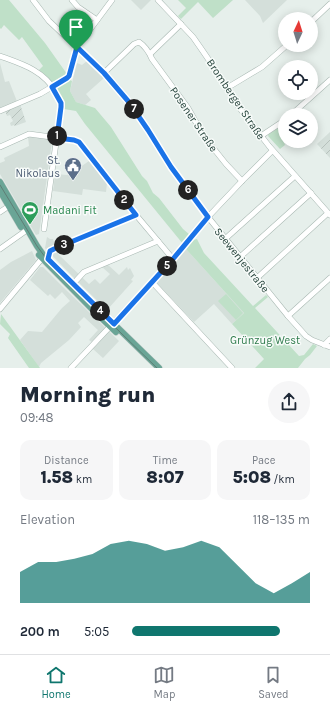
<!DOCTYPE html>
<meta charset="utf-8">
<style>
body{margin:0;font-family:Karla,sans-serif;background:#f6f6f7;color:#1f2937;height:100vh;display:flex;flex-direction:column;font-size:15px;white-space:nowrap}
*{box-sizing:border-box;margin:0}
p{font-size:13px;color:#747a83}
.icon{flex:none;width:22px;height:22px;fill:none;stroke:currentColor;stroke-width:2;stroke-linecap:round;stroke-linejoin:round}
.map{position:relative;height:368px;overflow:hidden}
.sheet{display:flex;flex-direction:column;background:#fff;flex:1}
.sheet>*{flex:none}
.needle{width:26px;rotate:4deg}
.buttons{position:absolute;left:278px;top:12px;display:grid;gap:8px}
.buttons a{display:grid;place-items:center;width:40px;height:40px;border-radius:50%;background:#fff;box-shadow:0 2px 10px #0003;font-size:20px}
.pin{position:absolute;display:grid;place-items:center;width:34px;height:34px;color:#fff;margin:-41px -17px;border-radius:50% 50% 50% 0;rotate:-45deg;box-shadow:0 0 4px #0007}
.pin .icon{rotate:45deg}
.km{position:absolute;width:20px;height:20px;margin:-10px;border-radius:50%;background:#222;color:#fff;font-size:11px;line-height:20px;text-align:center}
.round{display:grid;place-items:center;flex:none;width:42px;height:42px;border-radius:21px;background:#f6f6f7}
.summary{display:flex;align-items:center;justify-content:space-between;height:68px;padding:0 20px}
h1{font-size:22px;font-weight:800;line-height:30px}
.metrics{display:grid;grid-template-columns:repeat(3,1fr);gap:6px;height:68px;padding:4px 20px}
.metrics div{display:grid;align-content:center;border-radius:10px;background:#f6f6f7;text-align:center}
.metrics b{font-size:17px;font-weight:800}
.metrics small{font-size:11px;font-weight:400}
.metrics p{font-size:11px}
.chart{height:112px;padding:8px 20px}
.chart p{display:flex;justify-content:space-between}
.chart svg{width:100%;height:72px;margin-top:4px;fill:#0f766e;opacity:.7}
ul{padding:0 20px;list-style:none;font-size:13px}
li{display:grid;grid-template-columns:64px 48px 1fr;align-items:center;height:30px}
li i{height:10px;border-radius:5px;background:#0f766e}
.menu{display:flex;justify-content:space-around;align-items:center;height:56px;border-top:1px solid #e0e1e3;background:#fff;font-size:11px;color:#747a83}
.menu a{display:grid;justify-items:center;gap:2px}
.menu .selected{color:#0f766e}
.map>svg:first-child{display:block}
.built{fill:#d4dfda}
.industrial{fill:url(#industrial-furrows)}
.park{fill:#bfe0c8}
.lines{fill:none;stroke-linecap:round;stroke-linejoin:round}
.minor-casing{stroke:#a8b8b2;stroke-width:6}
.major-casing{stroke:#c2cac8;stroke-width:7}
.minor{stroke:#fff;stroke-width:5}
.major{stroke:#6aa596;stroke-width:6}
.tram{stroke:#5f7d75;stroke-width:1}
.route-casing{stroke:#fff;stroke-width:8}
.route{stroke:#1a73e8;stroke-width:5}
.labels{text-anchor:middle;stroke-width:3;stroke-linejoin:round;paint-order:stroke}
.street-label{font-size:11px;fill:#24423a;stroke:#f7fbf9}
.service-label{font-size:11px;fill:#4e5e75;stroke:#f7fbf9;text-anchor:end}
.leisure-label{font-size:11px;fill:#27864d;stroke:#f7fbf9;text-anchor:start}
.park-label{font-size:11px;fill:#2d7a4b;stroke:#f7fbf9}
</style>
<div class="map">
<svg width="330" height="368" viewBox="0 0 330 368">
<defs>
<pattern id="industrial-furrows" width="10" height="10" patternUnits="userSpaceOnUse"><rect width="10" height="10" fill="#d4dfda"/><path d="M-1 1l2-2M0 10L10 0M9 11l2-2" fill="none" stroke="#b6c1bc"/></pattern>
</defs>
<rect width="100%" height="100%" fill="#e6efeb"/>
<g class="built">
<polygon points="131,0 151,0 141,10"/>
<polygon points="245,0 287,0 263,23 260,16"/>
<polygon points="87,61 104,78 86,94 91,100 85,105 76,102 70,91 77,63 82,65"/>
<polygon points="0,63 5,82 9,81 18,104 0,112"/>
<polygon points="31,136 51,139 52,141 39,234 36,235 0,174 0,163 5,161 4,158 29,146 28,137"/>
<polygon points="89,161 107,183 106,192 83,189 82,195 53,191 55,174 67,175 79,168"/>
<polygon points="47,237 50,239 53,239 58,254 89,284 95,279 100,284 110,274 102,267 107,264 119,275 127,267 128,270 130,268 134,276 131,280 133,281 107,310 74,278 45,248"/>
<polygon points="186,249 244,313 232,324 214,304 194,322 156,282"/>
<polygon points="32,251 36,260 0,303 0,270 11,262"/>
<polygon points="40,267 43,267 63,287 119,341 103,358 93,349 92,342 89,340 98,330 84,317 78,323 81,327 69,340 41,363 39,367 20,340 28,331 42,332 62,308 70,301 62,292 55,299 50,294 48,296 30,280"/>
</g>
<g class="industrial">
<polygon points="20,104 26,122 15,126 14,125 11,126 10,123 13,121 10,115 7,116 5,110"/>
<polygon points="330,132 330,158 317,144"/>
</g>
<g class="park">
<polygon points="0,0 9,0 45,43 67,74 53,82 51,81 39,70 43,66 22,37 19,40 4,25 1,29 0,28"/>
<polygon points="178,0 233,0 213,18 198,2 181,19 178,16 186,8"/>
<polygon points="70,80 72,81 70,91 76,102 95,108 111,127 142,176 147,181 153,193 159,198 183,229 190,235 183,244 85,124 76,111 64,109 65,103 63,103 56,88"/>
<polygon points="278,128 285,145 280,149 268,136 269,134"/>
<polygon points="197,239 204,253 253,306 266,295 268,297 255,308 299,356 304,355 313,344 317,346 310,355 305,359 298,368 255,368 264,359 232,324 244,313 186,249 193,240"/>
<polygon points="226,294 243,313 236,320 218,301"/>
<polygon points="1,314 40,368 29,368 8,338 10,334 0,324"/>
</g>
<g class="lines">
<defs>
<g id="minor">
<polyline points="33,0 49,21 104,73 117,87 142,121 171,167 208,217 288,316 306,336 312,340 330,347"/>
<polyline points="72,0 78,7 97,20"/>
<polyline points="158,0 193,37 200,47 211,63 238,106 269,146 330,215"/>
<polyline points="311,22 330,4"/>
<polyline points="150,54 181,24"/>
<path d="M0,56C22,64 43,70 56,92C58,97 61,101 61,107L44,229"/>
<path d="M104,73L134,44L139,42C145,46 149,52 152,59L188,108L198,126L210,144L226,164L242,181"/>
<polyline points="227,88 262,67 287,45"/>
<polyline points="0,111 40,94 67,78 69,76 77,47 112,0"/>
<polyline points="291,115 330,80"/>
<polyline points="261,136 285,120"/>
<polyline points="0,147 29,134 74,140 79,142 136,215 173,259"/>
<polyline points="0,212 9,206"/>
<polyline points="225,239 295,176"/>
<polyline points="0,249 24,232"/>
<polyline points="240,257 311,193"/>
<polyline points="48,259 50,251 54,249 136,215"/>
<polyline points="257,278 328,213"/>
<polyline points="152,282 232,368"/>
<polyline points="73,284 84,272 158,241"/>
<polyline points="0,309 44,256"/>
<polyline points="288,316 330,278"/>
<polyline points="324,345 330,339"/>
<polyline points="71,368 152,282 173,259 208,217 242,181 272,151"/>
</g>
<g id="major">
<polyline points="0,182 37,246 44,256 159,368"/>
<polyline points="0,191 21,227"/>
<polyline points="39,255 91,308 116,332"/>
</g>
</defs>
<use href="#minor" class="minor-casing"/>
<use href="#major" class="major-casing"/>
<use href="#minor" class="minor"/>
<use href="#major" class="major"/>
<polyline class="tram" points="0,185 37,246 51,265 157,368"/>
</g>
<g class="lines">
<defs>
<polygon id="route" points="77,47 104,73 128,101 148,130 171,167 208,217 173,259 114,324 48,259 50,251 54,249 136,215 79,142 74,140 57,138 61,107 61,103 52,87 67,78 69,76"/>
</defs>
<use href="#route" class="route-casing"/>
<use href="#route" class="route"/>
</g>
<defs>
<symbol id="civic-pin" viewBox="-11 -11 22 30"><path d="M0 17L-7.5 6A9.5 9.5 0 1 1 7.5 6Z" fill="#5c6f8a" stroke="#f7fbf9"/><path d="M-.6-6.5H3V-4.5H.6V-3L4-1V1h2V6H-6V1h2V-1L-.6-3ZM-1.2 2.5V6h2.4V2.5Z" fill="#fff"/></symbol>
<symbol id="stadium-pin" viewBox="-11 -11 22 30"><path d="M0 17L-7.5 6A9.5 9.5 0 1 1 7.5 6Z" fill="#2e9e5b" stroke="#f7fbf9"/><path d="M0-5a6.5 5 0 1 0 0 10a6.5 5 0 1 0 0-10ZM-3.5-1.8h7v3.6h-7Z" fill="#fff"/></symbol>
</defs>
<g fill-rule="evenodd">
<use href="#civic-pin" x="63" y="156" width="20" height="27"/>
<use href="#stadium-pin" x="20" y="200" width="20" height="27"/>
</g>
<g class="labels">
<g class="street-label">
<text transform="translate(236 99) rotate(56)" y="4">Bromberger Straße</text>
<text transform="translate(194 119) rotate(56)" y="4">Posener Straße</text>
<text transform="translate(242 260) rotate(51)" y="4">Seewenjestraße</text>
</g>
<g class="service-label">
<text x="60" y="164">St.<tspan x="60" dy="13">Nikolaus</tspan></text>
</g>
<g class="leisure-label">
<text x="43" y="214">Madani Fit</text>
</g>
<g class="park-label">
<text x="265" y="344">Grünzug West</text>
</g>
</g>
</svg>
<div class="buttons">
<a><svg class="needle" viewBox="-14 -14 28 28"><path d="M0-13l5 13h-10z" fill="#e53935"/><path d="M0 13l5-13h-10z" fill="#747a83"/></svg></a>
<a><svg class="icon" aria-label="locate" viewBox="0 0 24 24"><circle cx="12" cy="12" r="6"/><path d="M12 2v4M12 18v4M2 12h4M18 12h4"/></svg></a>
<a><svg class="icon" aria-label="layers" viewBox="0 0 24 24"><path d="M12 4l9 5-9 5-9-5zM3 14l9 5 9-5"/></svg></a>
</div>
<div class="pin" style="left:76px;top:51px;background:#1e9e55"><svg class="icon" aria-label="arrive" viewBox="0 0 24 24"><path d="M6 21V4h12l-3 4 3 4H6"/></svg></div>
<b class="km" style="left:57px;top:136px">1</b>
<b class="km" style="left:124px;top:200px">2</b>
<b class="km" style="left:64px;top:245px">3</b>
<b class="km" style="left:100px;top:311px">4</b>
<b class="km" style="left:167px;top:266px">5</b>
<b class="km" style="left:188px;top:190px">6</b>
<b class="km" style="left:134px;top:109px">7</b>
</div>
<section class="sheet">
<div class="summary"><div><h1>Morning run</h1><p>09:48</p></div><a class="round"><svg class="icon" aria-label="share" viewBox="0 0 24 24"><path d="M12 15V3M7 8l5-5 5 5M5 13v7h14v-7"/></svg></a></div>
<div class="metrics">
<div><p>Distance</p><b>1.58<small> km</small></b></div>
<div><p>Time</p><b>8:07</b></div>
<div><p>Pace</p><b>5:08<small> /km</small></b></div>
</div>
<div class="chart"><p><span>Elevation</span>118–135 m</p>
<svg viewBox="0 0 160 44" preserveAspectRatio="none"><path d="M0 44V25L10 19L20 19L30 17L40 14L50 8L60 6L70 8L80 12L90 10L100 6L110 10L120 21L130 32L140 38L150 32L160 25V44z"/></svg>
</div>
<ul>
<li><b>200 m</b>5:05<i style="width:83%"></i></li>
</ul>
</section>
<nav class="menu">
<a class="selected"><svg class="icon" aria-label="home" viewBox="0 0 24 24"><path d="M3 11l9-7 9 7M6 9v11h12V9"/></svg>Home</a>
<a><svg class="icon" aria-label="map" viewBox="0 0 24 24"><path d="M3 6l6-2 6 2 6-2v14l-6 2-6-2-6 2zM9 4v14M15 6v14"/></svg>Map</a>
<a><svg class="icon" aria-label="saved" viewBox="0 0 24 24"><path d="M7 4h10v16l-5-4-5 4z"/></svg>Saved</a>
</nav>
